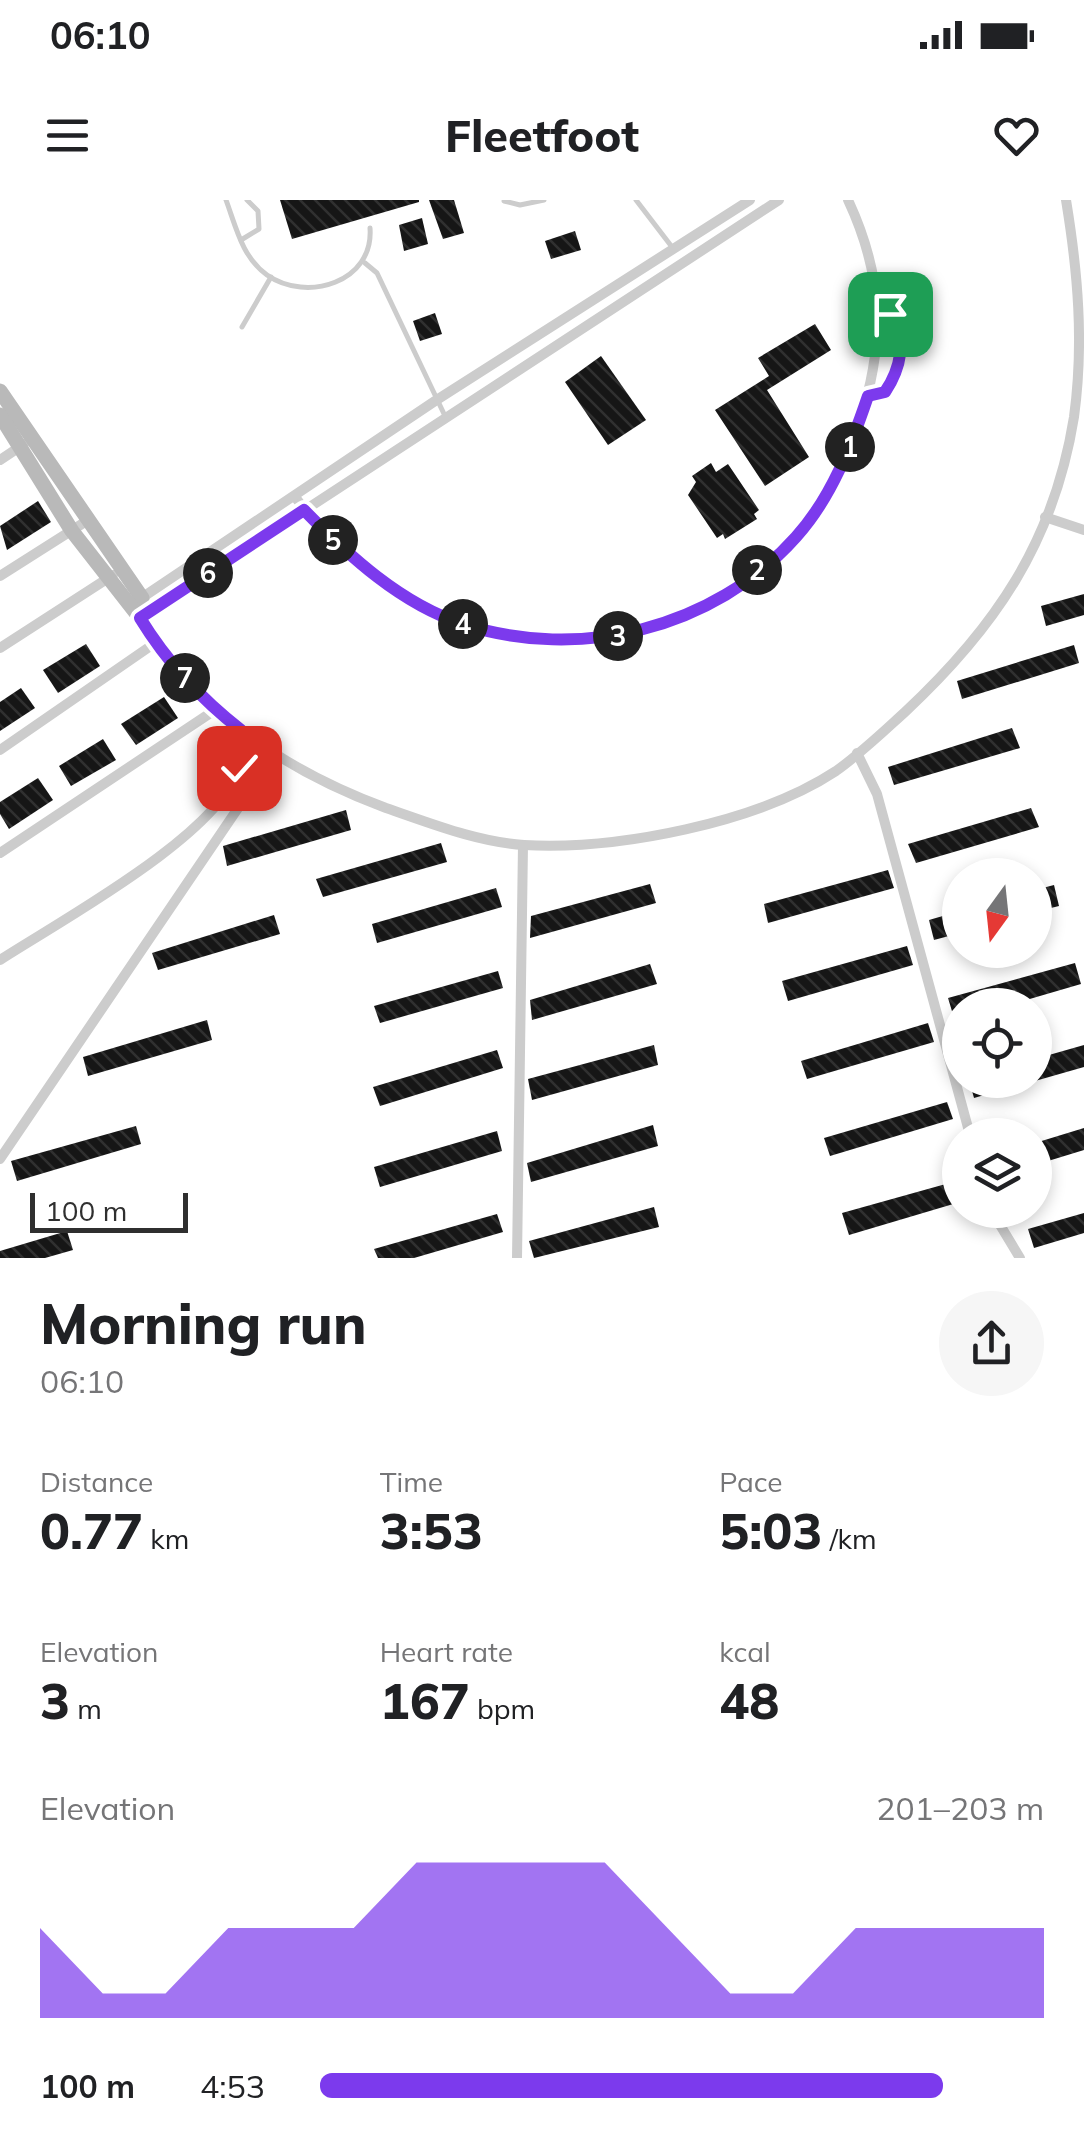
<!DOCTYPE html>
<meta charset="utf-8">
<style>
body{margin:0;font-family:Mulish,sans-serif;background:#f6f6f6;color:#202124;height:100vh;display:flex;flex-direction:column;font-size:38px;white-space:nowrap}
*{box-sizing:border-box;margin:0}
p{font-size:32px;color:#757577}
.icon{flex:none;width:55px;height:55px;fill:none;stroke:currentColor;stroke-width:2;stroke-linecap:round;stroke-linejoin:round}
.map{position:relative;height:1058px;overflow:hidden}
.panel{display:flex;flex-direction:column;background:#fff;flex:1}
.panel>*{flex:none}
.needle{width:65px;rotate:195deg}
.fabs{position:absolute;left:942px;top:658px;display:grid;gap:20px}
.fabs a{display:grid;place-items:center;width:110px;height:110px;border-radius:50%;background:#fff;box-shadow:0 5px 15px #0003;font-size:50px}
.scale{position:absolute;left:30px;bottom:25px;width:158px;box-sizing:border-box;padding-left:10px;border:5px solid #2f2f2f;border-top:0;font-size:28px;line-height:35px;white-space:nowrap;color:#2f2f2f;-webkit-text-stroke:8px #fff;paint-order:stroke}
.pin{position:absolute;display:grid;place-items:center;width:85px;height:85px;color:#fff;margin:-42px;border-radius:20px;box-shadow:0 5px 15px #0006}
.km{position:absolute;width:50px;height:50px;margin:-25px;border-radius:50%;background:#222;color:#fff;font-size:28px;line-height:50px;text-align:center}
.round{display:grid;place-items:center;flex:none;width:105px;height:105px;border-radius:52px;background:#f6f6f6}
.summary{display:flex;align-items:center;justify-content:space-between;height:170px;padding:0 40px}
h1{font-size:55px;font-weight:800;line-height:75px}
.stats{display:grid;grid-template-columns:repeat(3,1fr);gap:15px;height:170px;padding:10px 40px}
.stats div{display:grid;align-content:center}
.stats b{font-size:50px;font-weight:800}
.stats small{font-size:28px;font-weight:400}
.stats p{font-size:28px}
.chart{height:280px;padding:20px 40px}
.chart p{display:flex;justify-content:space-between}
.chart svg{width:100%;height:180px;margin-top:10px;fill:#7c3aed;opacity:.7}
ul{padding:0 40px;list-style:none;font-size:32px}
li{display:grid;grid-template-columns:160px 120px 1fr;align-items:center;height:75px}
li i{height:25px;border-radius:12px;background:#7c3aed}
.status{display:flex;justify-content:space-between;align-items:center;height:70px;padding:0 50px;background:#fff;direction:ltr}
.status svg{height:28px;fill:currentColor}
header{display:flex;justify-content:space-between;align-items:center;height:130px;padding:0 40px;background:#fff;font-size:45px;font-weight:800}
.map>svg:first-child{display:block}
.building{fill:url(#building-back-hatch)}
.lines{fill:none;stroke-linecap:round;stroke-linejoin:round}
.lane{stroke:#ccc;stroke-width:5}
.street{stroke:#ccc;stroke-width:10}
.secondary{stroke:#b9b9b9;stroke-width:15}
.route-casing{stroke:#fff;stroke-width:20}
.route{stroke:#7c3aed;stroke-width:12}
</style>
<div class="status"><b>06:10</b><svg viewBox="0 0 49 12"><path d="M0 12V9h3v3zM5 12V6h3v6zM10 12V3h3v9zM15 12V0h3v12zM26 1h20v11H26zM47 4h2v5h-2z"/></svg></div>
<header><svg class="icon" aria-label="menu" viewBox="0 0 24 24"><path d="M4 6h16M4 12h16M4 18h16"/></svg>Fleetfoot<svg class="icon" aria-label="heart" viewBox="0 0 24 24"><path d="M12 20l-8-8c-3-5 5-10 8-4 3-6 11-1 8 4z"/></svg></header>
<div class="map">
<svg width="1084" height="1058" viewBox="0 0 1084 1058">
<defs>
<pattern id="building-back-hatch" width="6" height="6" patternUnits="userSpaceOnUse" patternTransform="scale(2.5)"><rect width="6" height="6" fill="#161616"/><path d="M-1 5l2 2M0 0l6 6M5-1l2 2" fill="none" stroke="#303030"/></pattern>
</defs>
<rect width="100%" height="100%" fill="#fff"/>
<g class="building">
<polygon points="280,0 419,0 419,2 292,39"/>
<polygon points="429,0 454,0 464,33 443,39"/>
<polygon points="422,18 428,44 404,51 399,25"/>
<polygon points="575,31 581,50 551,59 545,41"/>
<polygon points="435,113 442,134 420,141 413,121"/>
<polygon points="815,124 831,150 767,190 809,257 765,286 715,210 769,176 758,158"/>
<polygon points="601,156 646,220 608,245 565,182"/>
<polygon points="711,263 716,272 728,264 759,310 754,314 757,319 725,339 723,334 717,338 688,295 696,282 692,276"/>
<polygon points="38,301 51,322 7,350 0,326"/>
<polygon points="1084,394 1084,415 1046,426 1041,406"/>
<polygon points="86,444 100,466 58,493 43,470"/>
<polygon points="1074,445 1079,463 962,499 957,481"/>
<polygon points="21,488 35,508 0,531 0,502"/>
<polygon points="164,497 178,518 136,545 121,524"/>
<polygon points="1012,528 1020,548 894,585 888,567"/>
<polygon points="103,539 116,560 71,586 59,566"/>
<polygon points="38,578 53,600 9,629 0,614 0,602"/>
<polygon points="1031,608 1039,627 916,663 908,644"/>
<polygon points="346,610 351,630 227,666 223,646"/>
<polygon points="441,643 447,662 323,697 316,679"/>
<polygon points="888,670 894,688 768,723 764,704"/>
<polygon points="650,684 656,703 530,738 531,716"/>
<polygon points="1054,685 1059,706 1035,712 1035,690"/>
<polygon points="496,688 502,707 377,743 372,724"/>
<polygon points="960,711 960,733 934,740 929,720"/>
<polygon points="274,715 280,734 158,770 152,753"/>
<polygon points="907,746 913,765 788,801 782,781"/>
<polygon points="1075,763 1081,784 1009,805 960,805 958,831 948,798"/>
<polygon points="650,764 657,784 532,820 530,800"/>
<polygon points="498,771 503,788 380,823 374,806"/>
<polygon points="207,820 212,840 88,876 83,857"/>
<polygon points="928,823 934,842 807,879 801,861"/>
<polygon points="654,845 658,865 532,900 528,879"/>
<polygon points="1084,845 1084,867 1035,881 1035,859"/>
<polygon points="497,850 503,868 380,906 373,887"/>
<polygon points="969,880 1029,880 1029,882 974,898"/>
<polygon points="947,902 953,919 830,956 824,938"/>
<polygon points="653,925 658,946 531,982 527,963"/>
<polygon points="136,926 141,944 17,981 11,961"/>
<polygon points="1084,928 1084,950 1035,965 1035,943"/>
<polygon points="497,931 502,951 380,987 374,967"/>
<polygon points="960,980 960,1002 849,1035 842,1013"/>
<polygon points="654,1007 659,1027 534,1058 529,1041"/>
<polygon points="1084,1013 1084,1033 1034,1048 1028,1029"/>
<polygon points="497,1014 503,1032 414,1058 378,1058 374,1049"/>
<polygon points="67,1031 73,1050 45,1058 0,1058 0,1051"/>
</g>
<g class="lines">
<g class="lane">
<path d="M226,0C236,27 242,57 267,75C307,103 374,82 370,28"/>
<polyline points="636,0 672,47"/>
<polyline points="504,1 520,5 544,0"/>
<polyline points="241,40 259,29 258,11 247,0"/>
<polyline points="365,63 377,73 445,216"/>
<polyline points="242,127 271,77"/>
</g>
<g class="street">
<path d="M779,0L140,418C196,511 286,571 386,608C430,623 477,642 524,645C618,650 757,623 836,571C860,554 883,532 905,512C995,428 1054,342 1074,217C1084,143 1078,73 1066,0"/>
<polyline points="868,196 885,192 900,160 897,125 879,109"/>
<polyline points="0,260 24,244"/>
<path d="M296,298C316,327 343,350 371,371C548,509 789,429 860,220C886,141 883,75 848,0"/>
<polyline points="1045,317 1084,330"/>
<polyline points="0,376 85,322"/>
<polyline points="140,399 435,201 750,0"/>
<polyline points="0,448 113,375"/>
<polyline points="0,550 155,443"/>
<polyline points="857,553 877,594 970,935"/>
<polyline points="0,653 215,510"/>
<path d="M0,760C60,721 217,636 239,569C243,558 241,541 241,530"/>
<polyline points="0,959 274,555"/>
<polyline points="991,1010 1020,1058"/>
<polyline points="517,1058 523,645"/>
</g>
<g class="secondary">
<polyline points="0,191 142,398 140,418"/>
<polyline points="0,215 72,331 140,418"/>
</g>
</g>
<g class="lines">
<defs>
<path id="route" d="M239,568L241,530C201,499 167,462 140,418L304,310C349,356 401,404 463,424C579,462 714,429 796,337C832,297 851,246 868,196L885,192C900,170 909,136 890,114"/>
</defs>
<use href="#route" class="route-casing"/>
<use href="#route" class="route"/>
</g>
</svg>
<div class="fabs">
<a><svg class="needle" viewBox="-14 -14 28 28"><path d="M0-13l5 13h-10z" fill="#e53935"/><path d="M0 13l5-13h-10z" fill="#757577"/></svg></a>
<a><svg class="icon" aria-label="locate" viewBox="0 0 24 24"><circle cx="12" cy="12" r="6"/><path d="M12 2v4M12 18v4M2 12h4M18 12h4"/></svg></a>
<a><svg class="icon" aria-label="layers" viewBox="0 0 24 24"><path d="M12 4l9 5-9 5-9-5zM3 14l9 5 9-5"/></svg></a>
</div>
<div class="scale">100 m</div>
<div class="pin" style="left:890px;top:114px;background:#1e9e55"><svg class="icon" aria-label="arrive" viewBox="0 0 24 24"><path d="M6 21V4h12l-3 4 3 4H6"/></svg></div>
<div class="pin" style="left:239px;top:568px;background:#d93025"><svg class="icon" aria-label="check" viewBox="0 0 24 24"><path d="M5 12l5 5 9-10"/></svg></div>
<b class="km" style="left:850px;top:247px">1</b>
<b class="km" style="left:757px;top:370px">2</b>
<b class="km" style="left:618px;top:436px">3</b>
<b class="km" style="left:463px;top:424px">4</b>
<b class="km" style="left:333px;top:340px">5</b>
<b class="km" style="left:208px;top:373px">6</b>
<b class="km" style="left:185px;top:478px">7</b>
</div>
<section class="panel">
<div class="summary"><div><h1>Morning run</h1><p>06:10</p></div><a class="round"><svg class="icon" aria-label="share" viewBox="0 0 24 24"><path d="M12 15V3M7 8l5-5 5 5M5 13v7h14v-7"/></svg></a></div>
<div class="stats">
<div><p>Distance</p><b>0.77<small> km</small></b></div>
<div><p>Time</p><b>3:53</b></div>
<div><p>Pace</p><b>5:03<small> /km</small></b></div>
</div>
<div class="stats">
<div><p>Elevation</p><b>3<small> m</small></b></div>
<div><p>Heart rate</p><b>167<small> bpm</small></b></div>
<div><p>kcal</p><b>48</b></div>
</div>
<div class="chart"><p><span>Elevation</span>201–203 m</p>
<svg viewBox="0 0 160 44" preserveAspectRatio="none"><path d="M0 44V22L10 38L20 38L30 22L40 22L50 22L60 6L70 6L80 6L90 6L100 22L110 38L120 38L130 22L140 22L150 22L160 22V44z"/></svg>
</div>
<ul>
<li><b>100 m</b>4:53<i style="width:86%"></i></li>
</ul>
</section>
